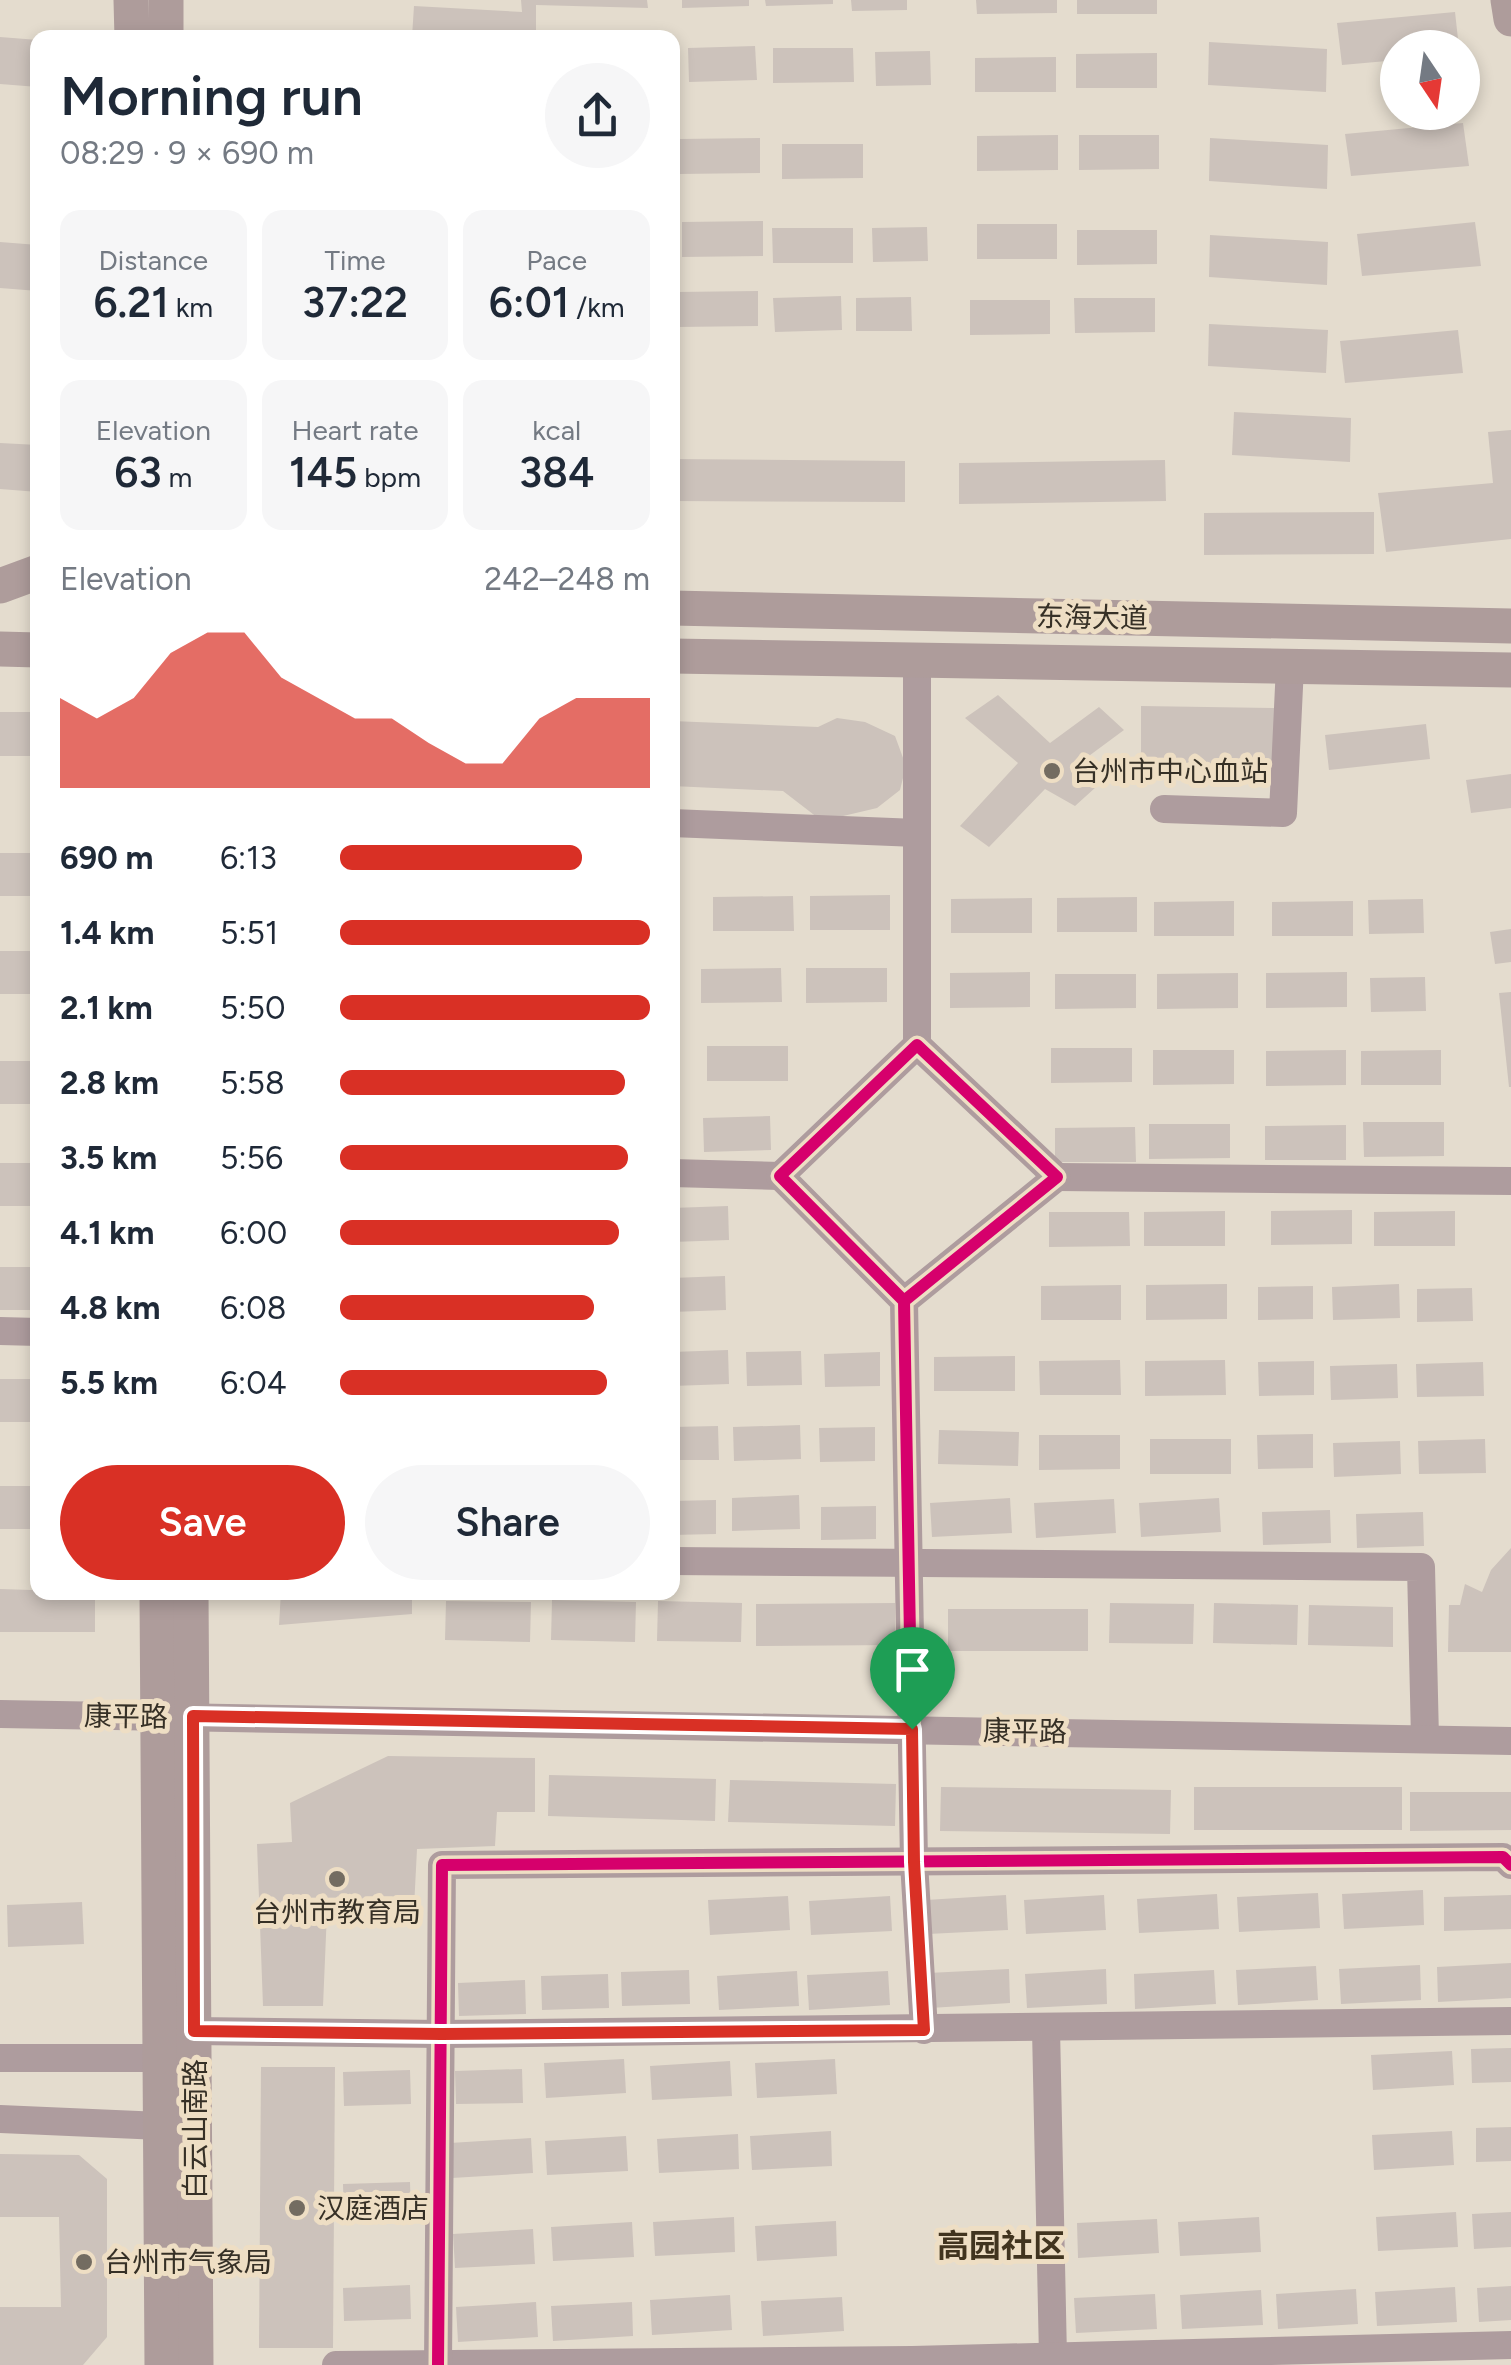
<!DOCTYPE html>
<meta charset="utf-8">
<style>
body{margin:0;font-family:Figtree,"Noto Sans SC",sans-serif;background:#f6f6f7;color:#1f2937;height:100vh;display:flex;flex-direction:column;font-size:38px;white-space:nowrap}
*{box-sizing:border-box;margin:0}
p{font-size:32px;color:#747a83}
.icon{flex:none;width:55px;height:55px;fill:none;stroke:currentColor;stroke-width:2;stroke-linecap:round;stroke-linejoin:round}
.map{position:relative;flex:1;overflow:hidden}
.panel{position:absolute;left:30px;top:30px;width:650px;height:1570px;display:flex;flex-direction:column;background:#fff;border-radius:20px;box-shadow:0 5px 15px #0003}
.panel>*{flex:none}
.needle{width:65px;rotate:167deg}
.controls{position:absolute;left:1380px;top:30px;display:grid;gap:20px}
.controls a{display:grid;place-items:center;width:100px;height:100px;border-radius:50%;background:#fff;box-shadow:0 5px 15px #0003;font-size:50px}
.pin{position:absolute;display:grid;place-items:center;width:85px;height:85px;color:#fff;margin:-102px -42px;border-radius:50% 50% 50% 0;rotate:-45deg;box-shadow:0 0 10px #0007}
.pin .icon{rotate:45deg}
.round{display:grid;place-items:center;flex:none;width:105px;height:105px;border-radius:52px;background:#f6f6f7}
.headline{display:flex;align-items:center;justify-content:space-between;height:170px;padding:0 30px}
h1{font-size:55px;font-weight:600;line-height:75px}
.figures{display:grid;grid-template-columns:repeat(3,1fr);gap:15px;height:170px;padding:10px 30px}
.figures div{display:grid;align-content:center;border-radius:20px;background:#f6f6f7;text-align:center}
.figures b{font-size:42px;font-weight:600}
.figures small{font-size:28px;font-weight:400}
.figures p{font-size:28px}
.chart{height:280px;padding:20px 30px}
.chart p{display:flex;justify-content:space-between}
.chart svg{width:100%;height:180px;margin-top:10px;fill:#d93025;opacity:.7}
.cta{display:flex;gap:20px;margin-top:auto;padding:20px 30px}
.cta a{flex:1;height:115px;border-radius:60px;background:#d93025;color:#fff;font-size:40px;font-weight:600;line-height:115px;text-align:center}
.cta a+a{background:#f6f6f7;color:#1f2937}
ul{padding:0 30px;list-style:none;font-size:32px}
li{display:grid;grid-template-columns:160px 120px 1fr;align-items:center;height:75px}
li i{height:25px;border-radius:12px;background:#d93025}
.map>svg:first-child{display:block}
.building{fill:#ccc2bb}
.lines{fill:none;stroke-linecap:round;stroke-linejoin:round}
.minor{stroke:#ae9c9e;stroke-width:28}
.major{stroke:#ae9c9b;stroke-width:35}
.cycleway-casing{stroke:#eedec4;stroke-width:19}
.cycleway{stroke:#d6006c;stroke-width:12}
.route-casing{stroke:#fff;stroke-width:20}
.route{stroke:#d93025;stroke-width:12}
.poi-dot{fill:#736c61;stroke:#eedec4;stroke-width:4}
.labels{text-anchor:middle;stroke-width:10;stroke-linejoin:round;paint-order:stroke}
.street-label{font-size:28px;fill:#363026;stroke:#eedec4}
.poi-label{font-size:28px;fill:#363026;stroke:#eedec4;text-anchor:start}
.quarter-label{font-size:32px;font-weight:bold;fill:#41341f;stroke:#eedec4}
</style>
<div class="map">
<svg width="1511" height="2365" viewBox="0 0 1511 2365">
<rect width="100%" height="100%" fill="#e4dcce"/>
<g class="building">
<polygon points="521,0 647,0 648,8 536,5 536,38 412,37 414,6 522,12"/>
<polygon points="682,0 749,0 749,6 682,8"/>
<polygon points="765,0 833,0 833,4 766,6"/>
<polygon points="851,0 907,0 907,10 852,11"/>
<polygon points="976,0 1057,0 1057,13 977,14"/>
<rect x="1077" y="0" width="80" height="14"/>
<polygon points="1455,12 1459,48 1398,48 1398,60 1342,65 1337,23"/>
<polygon points="0,37 38,40 38,87 0,84"/>
<polygon points="1209,42 1327,49 1326,92 1208,85"/>
<polygon points="755,46 757,80 689,82 688,48"/>
<polygon points="773,48 853,48 854,82 773,83"/>
<polygon points="930,51 931,85 876,86 875,52"/>
<polygon points="1157,53 1157,88 1076,88 1076,54"/>
<polygon points="1056,57 1056,92 975,92 975,58"/>
<polygon points="1463,123 1469,166 1351,176 1345,134"/>
<polygon points="1058,135 1058,170 977,171 977,136"/>
<polygon points="1079,135 1159,135 1159,169 1079,170"/>
<polygon points="760,138 760,173 679,174 679,139"/>
<polygon points="1210,138 1328,145 1327,189 1209,181"/>
<polygon points="782,144 863,144 863,178 782,179"/>
<polygon points="763,221 763,256 682,257 682,222"/>
<polygon points="1475,222 1481,266 1362,276 1357,234"/>
<rect x="977" y="224" width="80" height="35"/>
<polygon points="927,227 928,261 873,262 872,228"/>
<polygon points="772,228 853,228 853,263 773,263"/>
<polygon points="1077,230 1157,230 1157,264 1077,265"/>
<polygon points="1210,235 1328,242 1327,285 1209,277"/>
<polygon points="0,242 38,245 38,291 0,288"/>
<polygon points="758,291 758,326 678,327 677,292"/>
<polygon points="841,296 842,330 775,332 773,298"/>
<polygon points="911,297 912,331 856,331 856,298"/>
<polygon points="1074,298 1155,298 1155,332 1075,333"/>
<polygon points="970,300 1050,300 1050,334 970,335"/>
<polygon points="1209,324 1328,330 1326,373 1208,366"/>
<polygon points="1458,330 1463,373 1345,383 1340,341"/>
<polygon points="1234,412 1351,418 1350,462 1232,455"/>
<polygon points="1511,430 1511,539 1386,552 1378,493 1493,483 1488,432"/>
<polygon points="0,443 38,445 38,492 0,489"/>
<polygon points="672,459 905,461 905,502 672,501"/>
<polygon points="1165,460 1166,501 959,504 959,463"/>
<polygon points="1374,512 1374,554 1204,555 1204,513"/>
<polygon points="998,695 1050,743 1099,707 1124,730 1078,764 1106,778 1075,806 1045,789 989,847 960,826 1018,763 965,718"/>
<polygon points="1141,706 1277,708 1276,768 1141,766"/>
<rect x="0" y="712" width="38" height="44"/>
<polygon points="837,718 865,722 895,736 906,766 900,790 877,808 822,821 783,791 672,786 672,721 818,727"/>
<polygon points="1426,724 1430,759 1329,770 1325,735"/>
<polygon points="1511,774 1511,808 1471,813 1466,780"/>
<rect x="0" y="853" width="38" height="43"/>
<polygon points="672,891 679,891 680,925 672,925"/>
<polygon points="890,895 890,930 810,930 810,896"/>
<polygon points="793,896 794,931 713,931 713,897"/>
<polygon points="1137,897 1137,932 1057,932 1057,898"/>
<polygon points="1032,898 1032,933 951,933 951,899"/>
<polygon points="1423,899 1424,933 1369,934 1368,900"/>
<polygon points="1234,901 1234,936 1154,936 1154,902"/>
<polygon points="1353,901 1353,936 1272,936 1272,902"/>
<polygon points="1511,929 1511,962 1495,964 1490,932"/>
<rect x="0" y="951" width="38" height="43"/>
<polygon points="781,968 782,1002 701,1003 701,969"/>
<polygon points="806,968 887,968 887,1002 806,1003"/>
<polygon points="1030,972 1030,1007 950,1008 950,973"/>
<polygon points="1347,972 1347,1007 1266,1008 1266,973"/>
<polygon points="1238,973 1238,1008 1157,1009 1157,974"/>
<polygon points="1055,974 1136,974 1136,1008 1055,1009"/>
<polygon points="1425,977 1426,1011 1371,1012 1370,978"/>
<polygon points="1511,992 1511,1087 1509,1087 1499,993"/>
<rect x="707" y="1046" width="81" height="35"/>
<polygon points="1051,1048 1132,1048 1132,1082 1051,1083"/>
<polygon points="1153,1050 1234,1050 1234,1084 1153,1085"/>
<polygon points="1346,1050 1346,1085 1266,1086 1266,1051"/>
<polygon points="1441,1050 1441,1085 1361,1085 1361,1051"/>
<rect x="0" y="1061" width="38" height="43"/>
<polygon points="770,1116 771,1150 704,1152 703,1118"/>
<polygon points="1363,1122 1444,1122 1444,1156 1364,1157"/>
<polygon points="1149,1124 1230,1124 1230,1158 1149,1159"/>
<polygon points="1346,1125 1346,1160 1265,1160 1265,1126"/>
<polygon points="1135,1127 1136,1162 1055,1162 1055,1128"/>
<rect x="0" y="1163" width="38" height="43"/>
<polygon points="728,1206 729,1240 672,1242 672,1208"/>
<polygon points="1352,1210 1352,1244 1271,1245 1271,1211"/>
<polygon points="1225,1211 1225,1246 1144,1246 1144,1212"/>
<polygon points="1455,1211 1455,1246 1374,1246 1374,1212"/>
<polygon points="1049,1212 1129,1212 1130,1246 1049,1247"/>
<rect x="0" y="1267" width="38" height="43"/>
<polygon points="725,1276 726,1310 672,1312 672,1278"/>
<polygon points="1227,1284 1227,1319 1146,1320 1146,1285"/>
<polygon points="1399,1284 1400,1318 1333,1320 1332,1287"/>
<polygon points="1121,1285 1121,1320 1041,1320 1041,1286"/>
<polygon points="1313,1286 1313,1319 1258,1320 1258,1287"/>
<polygon points="1472,1288 1473,1321 1417,1322 1417,1289"/>
<polygon points="728,1350 729,1384 672,1386 672,1352"/>
<polygon points="801,1351 802,1385 747,1386 746,1352"/>
<polygon points="880,1352 880,1386 825,1387 824,1354"/>
<polygon points="1015,1356 1015,1391 934,1391 934,1357"/>
<polygon points="1120,1360 1121,1395 1040,1395 1039,1361"/>
<polygon points="1225,1360 1226,1395 1145,1396 1145,1361"/>
<polygon points="1314,1361 1314,1395 1259,1396 1258,1362"/>
<polygon points="1483,1362 1484,1396 1417,1397 1416,1364"/>
<polygon points="1397,1364 1398,1398 1331,1400 1330,1366"/>
<rect x="0" y="1379" width="38" height="43"/>
<polygon points="800,1425 801,1459 734,1461 733,1427"/>
<polygon points="718,1426 719,1460 672,1460 672,1427"/>
<polygon points="875,1427 875,1461 820,1462 819,1428"/>
<polygon points="939,1430 1019,1432 1018,1466 938,1464"/>
<polygon points="1313,1434 1313,1468 1258,1469 1257,1435"/>
<polygon points="1039,1435 1120,1435 1120,1469 1039,1470"/>
<rect x="1150" y="1439" width="81" height="35"/>
<polygon points="1485,1439 1486,1473 1419,1474 1418,1441"/>
<polygon points="1400,1441 1401,1474 1334,1477 1333,1443"/>
<rect x="0" y="1486" width="38" height="43"/>
<polygon points="799,1495 800,1529 732,1531 732,1498"/>
<polygon points="1010,1498 1012,1533 932,1537 930,1503"/>
<polygon points="1219,1498 1221,1532 1141,1537 1139,1503"/>
<polygon points="1114,1499 1116,1533 1036,1538 1034,1503"/>
<polygon points="716,1500 716,1534 672,1535 672,1501"/>
<polygon points="876,1506 876,1539 821,1540 821,1507"/>
<polygon points="1330,1510 1331,1543 1263,1545 1262,1512"/>
<polygon points="1423,1512 1424,1546 1357,1548 1356,1514"/>
<polygon points="1511,1548 1511,1652 1448,1652 1449,1605 1460,1605 1465,1584 1482,1592 1491,1570"/>
<polygon points="0,1589 95,1592 95,1632 0,1632"/>
<polygon points="281,1592 412,1592 412,1614 279,1625"/>
<polygon points="552,1600 636,1602 635,1642 551,1640"/>
<polygon points="446,1601 531,1602 530,1642 445,1640"/>
<polygon points="658,1601 742,1603 741,1642 657,1641"/>
<polygon points="895,1603 895,1645 756,1646 756,1604"/>
<polygon points="1110,1603 1194,1604 1193,1644 1109,1643"/>
<polygon points="1214,1603 1298,1605 1297,1645 1213,1643"/>
<polygon points="1309,1605 1393,1607 1393,1647 1308,1645"/>
<rect x="948" y="1609" width="140" height="42"/>
<polygon points="388,1756 535,1758 535,1812 497,1812 495,1846 417,1849 414,1908 327,1912 323,2006 263,2006 257,1844 292,1842 290,1803"/>
<polygon points="549,1775 716,1779 715,1821 548,1816"/>
<polygon points="730,1780 896,1784 895,1826 728,1822"/>
<polygon points="941,1787 1171,1790 1170,1834 940,1831"/>
<rect x="1194" y="1787" width="208" height="43"/>
<polygon points="1410,1792 1511,1792 1511,1830 1410,1831"/>
<polygon points="1423,1890 1424,1925 1344,1929 1342,1894"/>
<polygon points="1318,1893 1320,1928 1239,1932 1237,1897"/>
<polygon points="1217,1894 1219,1929 1139,1933 1137,1899"/>
<polygon points="1006,1895 1008,1930 928,1934 926,1900"/>
<polygon points="1104,1895 1106,1930 1026,1934 1024,1900"/>
<polygon points="1511,1895 1511,1929 1444,1931 1444,1897"/>
<polygon points="788,1896 790,1930 710,1935 708,1900"/>
<polygon points="890,1896 892,1931 811,1935 809,1901"/>
<polygon points="82,1902 84,1944 8,1947 7,1905"/>
<polygon points="1511,1963 1511,1998 1438,2002 1437,1967"/>
<polygon points="1420,1965 1421,2000 1341,2004 1339,1969"/>
<polygon points="1316,1966 1318,2000 1238,2005 1236,1970"/>
<polygon points="1009,1969 1010,2003 930,2008 928,1973"/>
<polygon points="1106,1969 1107,2004 1027,2008 1025,1974"/>
<polygon points="689,1970 690,2004 622,2006 621,1972"/>
<polygon points="1214,1970 1216,2004 1135,2009 1134,1974"/>
<polygon points="797,1971 799,2006 719,2010 717,1976"/>
<polygon points="888,1971 890,2005 809,2010 807,1975"/>
<polygon points="608,1974 609,2008 542,2010 541,1976"/>
<polygon points="525,1980 526,2014 459,2016 458,1983"/>
<polygon points="1511,2048 1511,2082 1472,2083 1471,2049"/>
<polygon points="1452,2051 1454,2085 1373,2090 1371,2055"/>
<polygon points="624,2059 626,2093 546,2098 544,2063"/>
<polygon points="835,2059 837,2094 757,2098 755,2063"/>
<polygon points="730,2061 732,2096 652,2100 650,2066"/>
<polygon points="261,2067 335,2067 333,2348 259,2348"/>
<polygon points="522,2069 523,2103 456,2104 455,2071"/>
<polygon points="410,2070 411,2104 344,2106 343,2072"/>
<polygon points="1511,2127 1511,2161 1476,2162 1476,2128"/>
<polygon points="831,2131 832,2166 752,2170 750,2136"/>
<polygon points="1452,2131 1454,2165 1374,2170 1372,2135"/>
<polygon points="738,2134 739,2169 659,2173 657,2139"/>
<polygon points="626,2136 628,2171 547,2175 545,2141"/>
<polygon points="531,2138 533,2173 452,2178 450,2143"/>
<polygon points="0,2154 79,2155 107,2179 107,2337 83,2365 0,2365 0,2307 61,2307 59,2217 0,2217"/>
<polygon points="410,2182 411,2216 344,2218 343,2184"/>
<polygon points="1456,2212 1458,2247 1378,2251 1376,2217"/>
<polygon points="1511,2212 1511,2247 1474,2249 1472,2214"/>
<polygon points="734,2217 735,2252 655,2256 653,2222"/>
<polygon points="1259,2217 1261,2252 1180,2256 1178,2222"/>
<polygon points="1157,2219 1159,2253 1078,2258 1077,2223"/>
<polygon points="836,2221 837,2256 757,2261 755,2226"/>
<polygon points="632,2222 634,2257 553,2261 551,2227"/>
<polygon points="533,2229 535,2264 455,2268 453,2234"/>
<polygon points="410,2285 411,2319 344,2321 343,2288"/>
<polygon points="1511,2286 1511,2320 1479,2322 1477,2288"/>
<polygon points="1455,2287 1457,2322 1377,2326 1375,2292"/>
<polygon points="1356,2289 1358,2324 1278,2329 1276,2294"/>
<polygon points="1261,2290 1263,2325 1182,2329 1180,2295"/>
<polygon points="1155,2294 1157,2329 1076,2333 1074,2298"/>
<polygon points="730,2295 732,2330 652,2335 650,2300"/>
<polygon points="842,2297 844,2331 763,2336 761,2301"/>
<polygon points="536,2302 538,2337 458,2342 456,2307"/>
<polygon points="632,2302 633,2336 553,2341 551,2306"/>
</g>
<g class="lines">
<g class="minor">
<polyline points="1164,809 1283,813 1290,666"/>
<polyline points="672,823 917,833"/>
<polyline points="917,1045 917,659"/>
<polyline points="672,1173 780,1176"/>
<polyline points="1057,1177 1511,1181"/>
<polyline points="904,1301 1057,1177 917,1045 780,1176 904,1301 914,1862 924,2030"/>
<polyline points="0,1331 38,1332"/>
<polyline points="672,1561 1421,1567 1425,1739"/>
<polyline points="0,1714 1511,1741"/>
<polyline points="1046,2029 1053,2357"/>
<polyline points="194,2031 441,2034 1511,2021"/>
<polyline points="0,2058 161,2058"/>
<polyline points="0,2119 161,2126"/>
<polyline points="336,2365 912,2360 1511,2345"/>
<polyline points="438,2365 442,1865 1503,1857 1511,1865"/>
</g>
<g class="major">
<polyline points="131,0 132,38"/>
<polyline points="166,0 166,38"/>
<polyline points="1508,0 1511,19"/>
<polyline points="0,586 38,572"/>
<polyline points="672,608 1511,626"/>
<polyline points="0,649 38,650"/>
<polyline points="672,656 1511,670"/>
<polyline points="157,1592 162,2365"/>
<polyline points="191,1592 196,2365"/>
</g>
<defs>
<g id="cycleway">
<polyline points="904,1301 1057,1177 917,1045 780,1176 904,1301 914,1862 924,2030"/>
<polyline points="438,2365 442,1865 1503,1857 1511,1865"/>
</g>
</defs>
<use href="#cycleway" class="cycleway-casing"/>
<use href="#cycleway" class="cycleway"/>
</g>
<g class="lines">
<defs>
<polygon id="route" points="193,1716 912,1729 914,1862 924,2030 441,2034 194,2031"/>
</defs>
<use href="#route" class="route-casing"/>
<use href="#route" class="route"/>
</g>
<g class="poi-dot">
<circle cx="1052" cy="771" r="10"/>
<circle cx="337" cy="1879" r="10"/>
<circle cx="297" cy="2208" r="10"/>
<circle cx="84" cy="2262" r="10"/>
</g>
<g class="labels">
<g class="street-label">
<text transform="translate(1092 617) rotate(1)" y="10">东海大道</text>
<text transform="translate(126 1716) rotate(1)" y="10">康平路</text>
<text transform="translate(1025 1731) rotate(1)" y="10">康平路</text>
<text transform="translate(195 2129) rotate(-90)" y="10">白云山南路</text>
</g>
<g class="poi-label">
<text x="1072" y="781">台州市中心血站</text>
<text x="337" y="1922" text-anchor="middle">台州市教育局</text>
<text x="317" y="2218">汉庭酒店</text>
<text x="104" y="2272">台州市气象局</text>
</g>
<g class="quarter-label">
<text x="1001" y="2257">高园社区</text>
</g>
</g>
</svg>
<div class="controls">
<a><svg class="needle" viewBox="-14 -14 28 28"><path d="M0-13l5 13h-10z" fill="#e53935"/><path d="M0 13l5-13h-10z" fill="#747a83"/></svg></a>
</div>
<div class="pin" style="left:912px;top:1729px;background:#1e9e55"><svg class="icon" aria-label="arrive" viewBox="0 0 24 24"><path d="M6 21V4h12l-3 4 3 4H6"/></svg></div>
<section class="panel">
<div class="headline"><div><h1>Morning run</h1><p>08:29 · 9 × 690 m</p></div><a class="round"><svg class="icon" aria-label="share" viewBox="0 0 24 24"><path d="M12 15V3M7 8l5-5 5 5M5 13v7h14v-7"/></svg></a></div>
<div class="figures">
<div><p>Distance</p><b>6.21<small> km</small></b></div>
<div><p>Time</p><b>37:22</b></div>
<div><p>Pace</p><b>6:01<small> /km</small></b></div>
</div>
<div class="figures">
<div><p>Elevation</p><b>63<small> m</small></b></div>
<div><p>Heart rate</p><b>145<small> bpm</small></b></div>
<div><p>kcal</p><b>384</b></div>
</div>
<div class="chart"><p><span>Elevation</span>242–248 m</p>
<svg viewBox="0 0 160 44" preserveAspectRatio="none"><path d="M0 44V22L10 27L20 22L30 11L40 6L50 6L60 17L70 22L80 27L90 27L100 33L110 38L120 38L130 27L140 22L150 22L160 22V44z"/></svg>
</div>
<ul>
<li><b>690 m</b>6:13<i style="width:78%"></i></li>
<li><b>1.4 km</b>5:51<i style="width:100%"></i></li>
<li><b>2.1 km</b>5:50<i style="width:100%"></i></li>
<li><b>2.8 km</b>5:58<i style="width:92%"></i></li>
<li><b>3.5 km</b>5:56<i style="width:93%"></i></li>
<li><b>4.1 km</b>6:00<i style="width:90%"></i></li>
<li><b>4.8 km</b>6:08<i style="width:82%"></i></li>
<li><b>5.5 km</b>6:04<i style="width:86%"></i></li>
</ul>
<div class="cta"><a>Save</a><a>Share</a></div>
</section>
</div>
